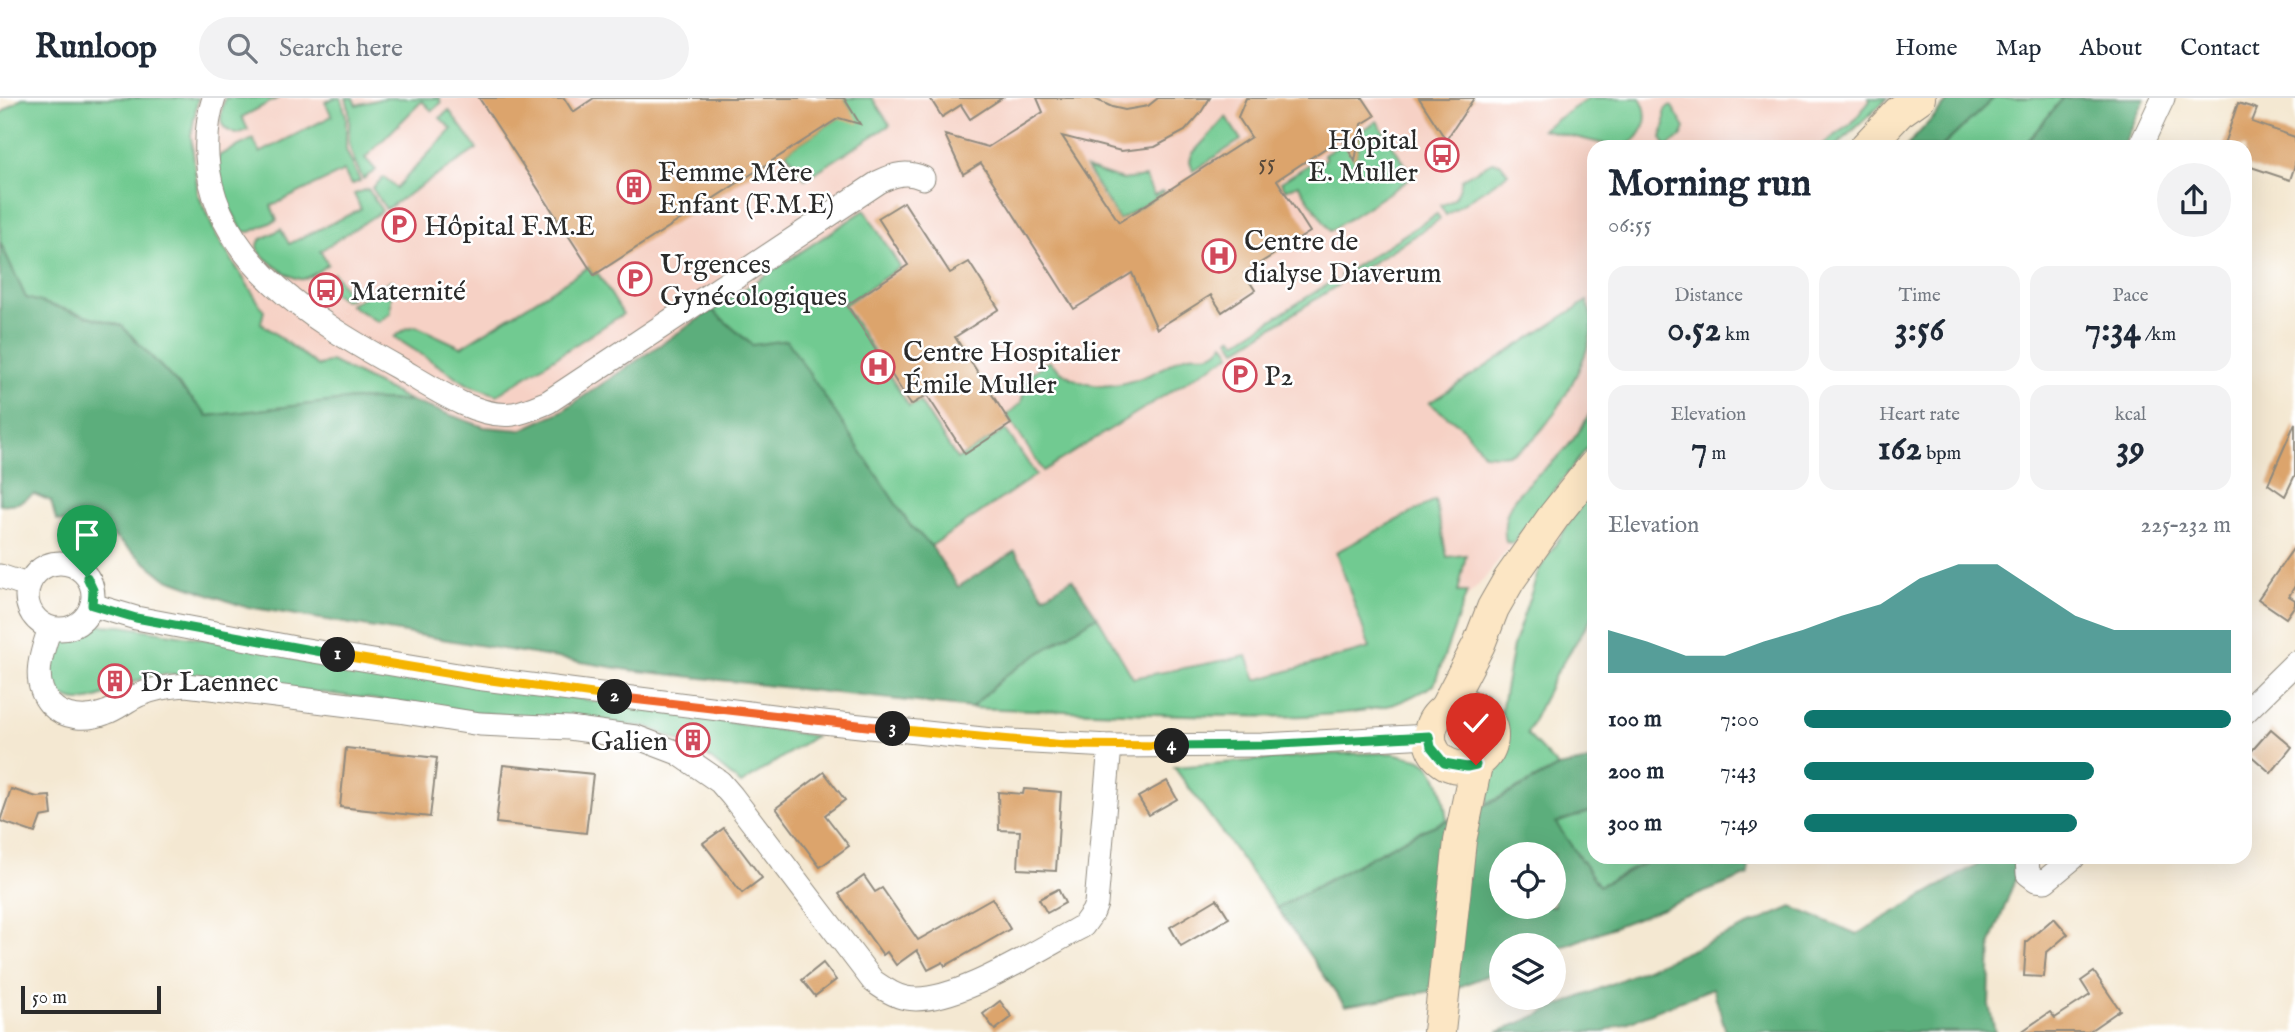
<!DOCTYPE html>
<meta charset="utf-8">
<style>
body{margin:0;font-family:"IM FELL English",serif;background:#f2f2f3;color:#1f2937;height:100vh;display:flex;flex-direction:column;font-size:26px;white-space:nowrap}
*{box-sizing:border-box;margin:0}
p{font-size:23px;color:#747a83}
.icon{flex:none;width:38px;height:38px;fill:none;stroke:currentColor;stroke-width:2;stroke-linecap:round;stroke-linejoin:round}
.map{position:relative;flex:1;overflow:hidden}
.details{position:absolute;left:1587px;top:42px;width:665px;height:724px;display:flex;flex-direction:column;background:#fff;border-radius:21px;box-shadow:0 7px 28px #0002}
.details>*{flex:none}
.buttons{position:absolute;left:1489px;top:744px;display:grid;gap:14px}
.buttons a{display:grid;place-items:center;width:77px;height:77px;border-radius:50%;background:#fff;box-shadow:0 7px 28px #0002;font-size:35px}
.scale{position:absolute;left:21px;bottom:18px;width:140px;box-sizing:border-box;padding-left:7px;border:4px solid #2b2b2b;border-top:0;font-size:19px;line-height:24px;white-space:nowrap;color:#2b2b2b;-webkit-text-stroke:5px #fff;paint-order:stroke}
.pin{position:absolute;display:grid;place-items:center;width:60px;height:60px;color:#fff;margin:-72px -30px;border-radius:50% 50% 50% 0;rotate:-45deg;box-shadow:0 0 7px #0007}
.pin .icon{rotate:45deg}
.km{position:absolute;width:35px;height:35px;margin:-18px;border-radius:50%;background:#222;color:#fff;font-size:19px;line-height:35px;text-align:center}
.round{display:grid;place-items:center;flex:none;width:74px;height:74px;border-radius:37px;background:#f2f2f3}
.overview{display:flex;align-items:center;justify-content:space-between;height:119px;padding:0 21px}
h1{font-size:38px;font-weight:700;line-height:52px}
.figures{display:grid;grid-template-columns:repeat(3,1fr);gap:10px;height:119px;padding:7px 21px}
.figures div{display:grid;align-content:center;border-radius:18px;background:#f2f2f3;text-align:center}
.figures b{font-size:35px;font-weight:700}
.figures small{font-size:19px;font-weight:400}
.figures p{font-size:19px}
.chart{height:196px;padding:14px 21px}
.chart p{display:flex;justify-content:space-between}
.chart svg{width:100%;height:126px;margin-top:7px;fill:#0f766e;opacity:.7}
ul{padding:0 21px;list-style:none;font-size:23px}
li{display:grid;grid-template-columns:112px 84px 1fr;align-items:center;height:52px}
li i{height:18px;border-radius:9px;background:#0f766e}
header{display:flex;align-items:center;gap:42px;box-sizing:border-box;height:98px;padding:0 35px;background:#fff;border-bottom:2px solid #e0e1e3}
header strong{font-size:33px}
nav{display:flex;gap:38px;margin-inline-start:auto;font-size:24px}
.search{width:490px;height:63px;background:#f2f2f3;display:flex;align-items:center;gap:18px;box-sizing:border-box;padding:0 24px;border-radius:38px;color:#747a83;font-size:26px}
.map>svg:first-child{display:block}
.built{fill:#f6d1c5}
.green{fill:#71ca91;stroke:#4e7a5e;stroke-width:2}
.forest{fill:#5cae7b;stroke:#446c53;stroke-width:2;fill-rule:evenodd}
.building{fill:#dca46c}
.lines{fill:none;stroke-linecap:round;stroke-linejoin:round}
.minor-casing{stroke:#908a7e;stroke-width:25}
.secondary-casing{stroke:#908a7e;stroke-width:34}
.minor{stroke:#fff;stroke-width:23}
.secondary{stroke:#fce6c4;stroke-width:32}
.split-1-casing{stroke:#fff;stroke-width:14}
.split-2-casing{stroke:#fff;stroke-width:14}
.split-3-casing{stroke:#fff;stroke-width:14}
.split-4-casing{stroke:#fff;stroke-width:14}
.split-5-casing{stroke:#fff;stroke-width:14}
.split-1{stroke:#22a559;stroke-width:9}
.split-2{stroke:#f5b400;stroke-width:9}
.split-3{stroke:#f0652b;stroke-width:9}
.split-4{stroke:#f5b400;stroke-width:9}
.split-5{stroke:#22a559;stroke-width:9}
.labels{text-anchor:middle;stroke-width:5;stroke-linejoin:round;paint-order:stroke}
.number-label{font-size:24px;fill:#57493b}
.poi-label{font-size:28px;fill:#2b2b2b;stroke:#fff;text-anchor:start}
</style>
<header>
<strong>Runloop</strong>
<div class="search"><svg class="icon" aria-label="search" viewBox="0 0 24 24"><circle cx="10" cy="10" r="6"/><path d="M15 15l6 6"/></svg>Search here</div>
<nav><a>Home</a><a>Map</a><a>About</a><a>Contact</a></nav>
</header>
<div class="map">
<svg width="2295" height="934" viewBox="0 0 2295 934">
<rect width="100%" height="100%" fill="#fff"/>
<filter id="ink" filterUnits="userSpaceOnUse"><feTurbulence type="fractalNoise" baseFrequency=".0143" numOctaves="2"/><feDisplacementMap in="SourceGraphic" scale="14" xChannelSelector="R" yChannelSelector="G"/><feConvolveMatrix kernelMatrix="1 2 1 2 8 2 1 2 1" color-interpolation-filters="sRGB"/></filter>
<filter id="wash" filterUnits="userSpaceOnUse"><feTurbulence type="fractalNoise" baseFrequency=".00686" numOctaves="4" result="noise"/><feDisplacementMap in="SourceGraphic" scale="28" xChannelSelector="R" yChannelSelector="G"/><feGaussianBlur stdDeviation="1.57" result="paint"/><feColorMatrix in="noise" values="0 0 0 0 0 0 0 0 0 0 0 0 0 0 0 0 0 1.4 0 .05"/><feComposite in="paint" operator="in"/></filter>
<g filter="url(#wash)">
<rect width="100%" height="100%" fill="#f4e8d2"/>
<polygon class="built" points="22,0 1891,0 1836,49 1594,49 1594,340 1485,480 1438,530 1277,585 1056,586 0,144 0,16"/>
<g class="green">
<polygon points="22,0 198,0 191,38 198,96 216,137 264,213 261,225 318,268 331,263 411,303 354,301 208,318 122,228 26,200 0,144 0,16"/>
<path d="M225,0H278L242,19L248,32L237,36C216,31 220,17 225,0Z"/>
<polygon points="334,0 341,0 346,18 346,52 360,83 351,87 344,73 271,108 277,122 250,134 243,133 226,104 217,63 220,57 253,41 260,55 332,18 325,4"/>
<path d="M346,0H353L356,7L384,0H439L441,5L432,13L422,3L365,60L376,72L363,81C357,69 351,58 349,45C348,29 352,16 346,0Z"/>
<polygon points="844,0 872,0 890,27 805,81 786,54 851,12"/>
<path d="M1589,0H1640C1654,20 1641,47 1617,49L1542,31Z"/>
<polygon points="1869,0 1888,0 1835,49 1819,49 1851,26 1870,3"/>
<polygon points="1994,0 2063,0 2023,49 1942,49"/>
<polygon points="1671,7 1685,30 1681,39 1666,49 1661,40 1665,26 1665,11"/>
<polygon points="449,12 477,51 386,111 372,90 384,79 396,90 452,31 440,20"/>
<polygon points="1226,19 1241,42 1193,73 1190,63 1192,56"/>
<polygon points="1377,23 1413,79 1330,133 1298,86 1286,92 1281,84 1313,64 1316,68 1326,61 1324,57 1344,44 1355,62 1361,33"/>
<path d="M1492,64L1500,65L1508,75L1505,78L1446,117L1440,107C1457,104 1458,96 1462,81Z"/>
<polygon points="1086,70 1122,82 1145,79 1154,97 1162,93 1164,95 1119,122"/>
<path d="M368,91L382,113L320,153L328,166C321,171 312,179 303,181C292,183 260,159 257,149L260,142L281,131L289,146L361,111L354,96Z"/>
<polygon points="865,112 900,169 844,207 909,308 920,304 957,361 1006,332 1036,377 931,448 910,427 752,247 712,212"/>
<polygon points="1437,116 1440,121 1344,183 1340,178"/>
<polygon points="589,169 594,177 597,175 599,177 623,216 497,297 469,287 394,239 407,230 416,228 461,249"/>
<polygon points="334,175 351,201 344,202 322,187 316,195 312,192 313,187"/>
<polygon points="391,182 391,215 378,224 350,207"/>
<polygon points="1334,182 1338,187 1236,252 1229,241 1233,239 1237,244"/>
<path d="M1587,203C1589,210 1592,218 1592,225C1593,257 1547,340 1517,353C1507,358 1495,357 1484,356L1462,329L1429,305Z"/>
<path d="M1224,245L1231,256L1043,373L1007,317L1021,305L1028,277L1049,263C1081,294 1111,293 1151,276C1162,271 1173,263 1185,258C1201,253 1211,264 1224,245Z"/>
<path d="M1594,308V341L1514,445L1506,444C1497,401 1534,382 1560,357C1574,343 1585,325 1594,308Z"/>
<polygon points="1594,386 1594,516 1555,577 1527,636 1558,669 1487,706 1496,641 1513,548 1539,472"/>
<path d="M1435,402L1447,459L1466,457L1458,494H1467L1434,587C1420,594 1406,603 1391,607C1327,623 1250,618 1184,617C1113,615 1042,613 971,610L1006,577L1097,518L1133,580L1247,558L1256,582L1370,550L1336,454Z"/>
<path d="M98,527L122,528L815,638L741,686L702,654L649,629L470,614L187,577C175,577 160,575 149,578C128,585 93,608 72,602C62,599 57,594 52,585C33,551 74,536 98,527Z"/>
<path d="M1393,655C1402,658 1413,659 1421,662C1441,672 1444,702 1447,722L1414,736L1277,810L1174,669L1334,656Z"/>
<polygon points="1594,712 1594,760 1655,760 1599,788 1555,725"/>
</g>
<g class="forest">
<polygon points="1951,0 1994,0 1941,49 1906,49"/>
<polygon points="2063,0 2145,0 2123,49 2023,49"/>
<polygon points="0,144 26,200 122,228 208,318 354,301 411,303 484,329 521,332 562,313 712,212 752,247 787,242 910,427 931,448 958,489 1015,453 1044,498 1072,481 1097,518 1006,577 971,610 629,572 242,508 165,480 113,438 56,422 51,403 34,396 18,405 0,407"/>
<path d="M1594,662V712L1556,725L1599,788L1655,760H1748L1749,777L1554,852V847H1502L1501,872L1461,888L1345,908L1277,810L1414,736L1499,701L1558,669ZM1502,756H1554V808H1502Z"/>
<polygon points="1988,760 2023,760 1991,845 1989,907 1995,934 1726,934 1713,890 1604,934 1498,934 1792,809 1857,836"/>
</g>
<g id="blocks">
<g class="building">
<polygon points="479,0 564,0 573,14 594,0 844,0 860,26 839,20 594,177"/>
<polygon points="930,0 1002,0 970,21 961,7 942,19"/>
<polygon points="1037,0 1093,0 1112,9 1125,12 1148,8 1158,0 1210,0 1200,16 1185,33 1155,49 1121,53 1062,38 1119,124 1251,39 1238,19 1246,0 1363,0 1375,18 1362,26 1355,63 1341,40 1277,82 1310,134 1244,175 1255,192 1222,214 1211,197 1157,231 1132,175 1074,211 981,65 963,76 945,37 988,49 1043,14"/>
<polygon points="1419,0 1474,0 1446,42"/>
<polygon points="2238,5 2257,11 2252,24 2295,39 2295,67 2290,82 2245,67 2245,49 2223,49"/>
<polygon points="904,104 950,175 969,164 999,211 955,239 1011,326 965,356 927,297 911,307 847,207 908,167 878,120"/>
<polygon points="2295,325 2295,377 2285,398 2268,386"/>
<polygon points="2295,448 2295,488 2289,498 2295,502 2295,507 2286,520 2258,501"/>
<polygon points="2271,631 2292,649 2271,675 2249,656"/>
<polygon points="346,650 437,660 430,719 340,709"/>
<polygon points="503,667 593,676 586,735 496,725"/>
<polygon points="824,674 845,702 825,717 849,748 820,769 776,710"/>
<polygon points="1167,683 1177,701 1149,717 1138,699"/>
<polygon points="11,691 37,699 50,698 52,717 41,719 35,735 0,723"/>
<polygon points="1024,691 1061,694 1056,773 1018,771 1020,733 999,732 998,694 1023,696"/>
<polygon points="724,730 762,780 742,795 703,745"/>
<polygon points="864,778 875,794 882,790 918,842 992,800 1010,831 945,868 943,864 928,872 917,852 896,867 887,854 883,857 839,796"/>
<polygon points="1058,791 1065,805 1047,815 1039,801"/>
<polygon points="1217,801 1229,820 1181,848 1170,829"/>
<polygon points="2054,820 2068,836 2046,855 2044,879 2024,878 2026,844"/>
<polygon points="823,865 836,882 815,898 802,882"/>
<polygon points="2094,874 2120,912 2088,934 2021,934 2050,914 2055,920 2090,897 2081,883"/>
<polygon points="1000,903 1012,919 995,932 983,916"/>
</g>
</g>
</g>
<g filter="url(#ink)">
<use href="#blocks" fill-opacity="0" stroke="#908a7e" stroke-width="2"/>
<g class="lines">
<defs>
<g id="minor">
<path d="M214,0C208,18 206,38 207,58C213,162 314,223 397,269C428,287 476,321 513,316C525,314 536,309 548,304L879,84C895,76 907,73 923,80"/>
<polyline points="2140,49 2163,0"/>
<circle cx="60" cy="498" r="33"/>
<polyline points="0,478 27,487"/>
<polyline points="92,507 136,520 295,550 476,580 804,622 992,642 1110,648 1262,647 1429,638"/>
<path d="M50,530C41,556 31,584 50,606C64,621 87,622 105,615C117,611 127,602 139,597C154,590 169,588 186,587L398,613L480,626L569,630L636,639L678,655L720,684L732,698L873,883C883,890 894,898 906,900C952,909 1041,850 1083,828L1093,814L1096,806L1110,648"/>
<polyline points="2245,614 2295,565"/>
<polyline points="2027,760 2028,776 2036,782 2045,783 2073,760"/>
</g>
<g id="secondary">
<polyline points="1866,49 1899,14 1919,0"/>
<circle cx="1461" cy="638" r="31"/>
<polyline points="1445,611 1479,546 1493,510 1509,482 1554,418 1594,368"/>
<polyline points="1439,934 1460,743 1476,667"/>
</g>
</defs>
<use href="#minor" class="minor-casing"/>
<use href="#secondary" class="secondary-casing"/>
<use href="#minor" class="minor"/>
<use href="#secondary" class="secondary"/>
</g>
</g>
<g class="lines" filter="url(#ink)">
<defs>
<polyline id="split-1" points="87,479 93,492 92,507 136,520 338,557"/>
<polyline id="split-2" points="338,557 476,580 615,599"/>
<polyline id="split-3" points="615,599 893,631"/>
<polyline id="split-4" points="893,631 1065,647 1172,648"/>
<polyline id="split-5" points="1172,648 1262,647 1429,638 1431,649 1444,665 1467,669 1476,667"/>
</defs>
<use href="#split-1" class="split-1-casing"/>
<use href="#split-2" class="split-2-casing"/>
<use href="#split-3" class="split-3-casing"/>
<use href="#split-4" class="split-4-casing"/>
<use href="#split-5" class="split-5-casing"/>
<use href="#split-1" class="split-1"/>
<use href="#split-2" class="split-2"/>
<use href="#split-3" class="split-3"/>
<use href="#split-4" class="split-4"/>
<use href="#split-5" class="split-5"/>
</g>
<defs>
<symbol id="bus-ring" viewBox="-11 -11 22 22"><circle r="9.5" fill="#fff" stroke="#d1495b" stroke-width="1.5"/><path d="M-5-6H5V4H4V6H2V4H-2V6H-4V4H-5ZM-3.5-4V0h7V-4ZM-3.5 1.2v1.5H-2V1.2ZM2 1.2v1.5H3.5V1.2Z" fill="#d1495b"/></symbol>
<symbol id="building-ring" viewBox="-11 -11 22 22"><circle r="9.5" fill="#fff" stroke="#d1495b" stroke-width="1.5"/><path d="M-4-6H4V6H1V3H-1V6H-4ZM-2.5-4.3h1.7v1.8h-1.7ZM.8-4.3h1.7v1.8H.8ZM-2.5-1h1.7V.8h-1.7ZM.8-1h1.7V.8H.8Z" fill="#d1495b"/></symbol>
<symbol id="parking-ring" viewBox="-11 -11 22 22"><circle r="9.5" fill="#fff" stroke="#d1495b" stroke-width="1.5"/><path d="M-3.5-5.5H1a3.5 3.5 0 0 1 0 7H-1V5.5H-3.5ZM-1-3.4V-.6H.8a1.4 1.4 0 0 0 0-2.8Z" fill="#d1495b"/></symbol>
<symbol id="hospital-ring" viewBox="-11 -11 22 22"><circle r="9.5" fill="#fff" stroke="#d1495b" stroke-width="1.5"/><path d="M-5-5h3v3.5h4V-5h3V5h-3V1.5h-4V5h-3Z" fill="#d1495b"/></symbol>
</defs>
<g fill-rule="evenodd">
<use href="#bus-ring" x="1423" y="38" width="38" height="38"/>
<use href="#building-ring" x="615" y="70" width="38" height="38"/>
<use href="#parking-ring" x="380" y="108" width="38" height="38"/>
<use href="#hospital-ring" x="1200" y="139" width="38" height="38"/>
<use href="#parking-ring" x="616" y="162" width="38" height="38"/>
<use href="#bus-ring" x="307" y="173" width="38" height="38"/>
<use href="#hospital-ring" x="859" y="250" width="38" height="38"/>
<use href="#parking-ring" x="1221" y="258" width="38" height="38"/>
<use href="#building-ring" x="96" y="564" width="38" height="38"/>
<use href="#building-ring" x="674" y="623" width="38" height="38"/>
</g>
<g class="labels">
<g class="number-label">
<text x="1267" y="72">55</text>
</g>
<g class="poi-label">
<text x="1418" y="51" text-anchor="end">Hôpital<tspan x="1418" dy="32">E. Muller</tspan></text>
<text x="658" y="83">Femme Mère<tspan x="658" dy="32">Enfant (F.M.E)</tspan></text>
<text x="424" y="137">Hôpital F.M.E</text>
<text x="1244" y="152">Centre de<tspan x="1244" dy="32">dialyse Diaverum</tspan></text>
<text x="660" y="175">Urgences<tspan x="660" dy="32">Gynécologiques</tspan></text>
<text x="350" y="202">Maternité</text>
<text x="903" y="263">Centre Hospitalier<tspan x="903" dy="32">Émile Muller</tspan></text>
<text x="1264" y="287">P2</text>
<text x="140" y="593">Dr Laennec</text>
<text x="668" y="652" text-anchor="end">Galien</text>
</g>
</g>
</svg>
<div class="buttons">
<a><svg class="icon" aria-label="locate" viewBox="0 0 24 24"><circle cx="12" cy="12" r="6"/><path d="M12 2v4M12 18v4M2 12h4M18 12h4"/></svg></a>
<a><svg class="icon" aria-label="layers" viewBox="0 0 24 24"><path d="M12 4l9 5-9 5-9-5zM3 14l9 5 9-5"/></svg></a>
</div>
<div class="scale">50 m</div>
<div class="pin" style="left:87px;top:479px;background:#1e9e55"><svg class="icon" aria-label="arrive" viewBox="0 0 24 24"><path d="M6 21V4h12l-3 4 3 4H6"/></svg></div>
<div class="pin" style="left:1476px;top:667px;background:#d93025"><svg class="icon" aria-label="check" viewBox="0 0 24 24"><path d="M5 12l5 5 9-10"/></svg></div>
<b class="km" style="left:338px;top:557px">1</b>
<b class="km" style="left:615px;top:599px">2</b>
<b class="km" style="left:893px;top:631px">3</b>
<b class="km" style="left:1172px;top:648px">4</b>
<section class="details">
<div class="overview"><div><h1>Morning run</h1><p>06:55</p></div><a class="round"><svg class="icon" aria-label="share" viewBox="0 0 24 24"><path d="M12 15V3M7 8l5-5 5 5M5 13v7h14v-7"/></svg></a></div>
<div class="figures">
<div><p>Distance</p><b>0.52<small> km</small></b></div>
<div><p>Time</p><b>3:56</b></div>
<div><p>Pace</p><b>7:34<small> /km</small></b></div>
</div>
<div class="figures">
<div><p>Elevation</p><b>7<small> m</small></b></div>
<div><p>Heart rate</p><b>162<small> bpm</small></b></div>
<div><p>kcal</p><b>39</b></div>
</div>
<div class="chart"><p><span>Elevation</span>225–232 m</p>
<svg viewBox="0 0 160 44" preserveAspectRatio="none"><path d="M0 44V29L10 33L20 38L30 38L40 33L50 29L60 24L70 20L80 11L90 6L100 6L110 15L120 24L130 29L140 29L150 29L160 29V44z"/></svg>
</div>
<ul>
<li><b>100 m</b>7:00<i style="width:100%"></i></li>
<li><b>200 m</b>7:43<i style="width:68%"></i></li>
<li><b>300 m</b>7:49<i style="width:64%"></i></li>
</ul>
</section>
</div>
